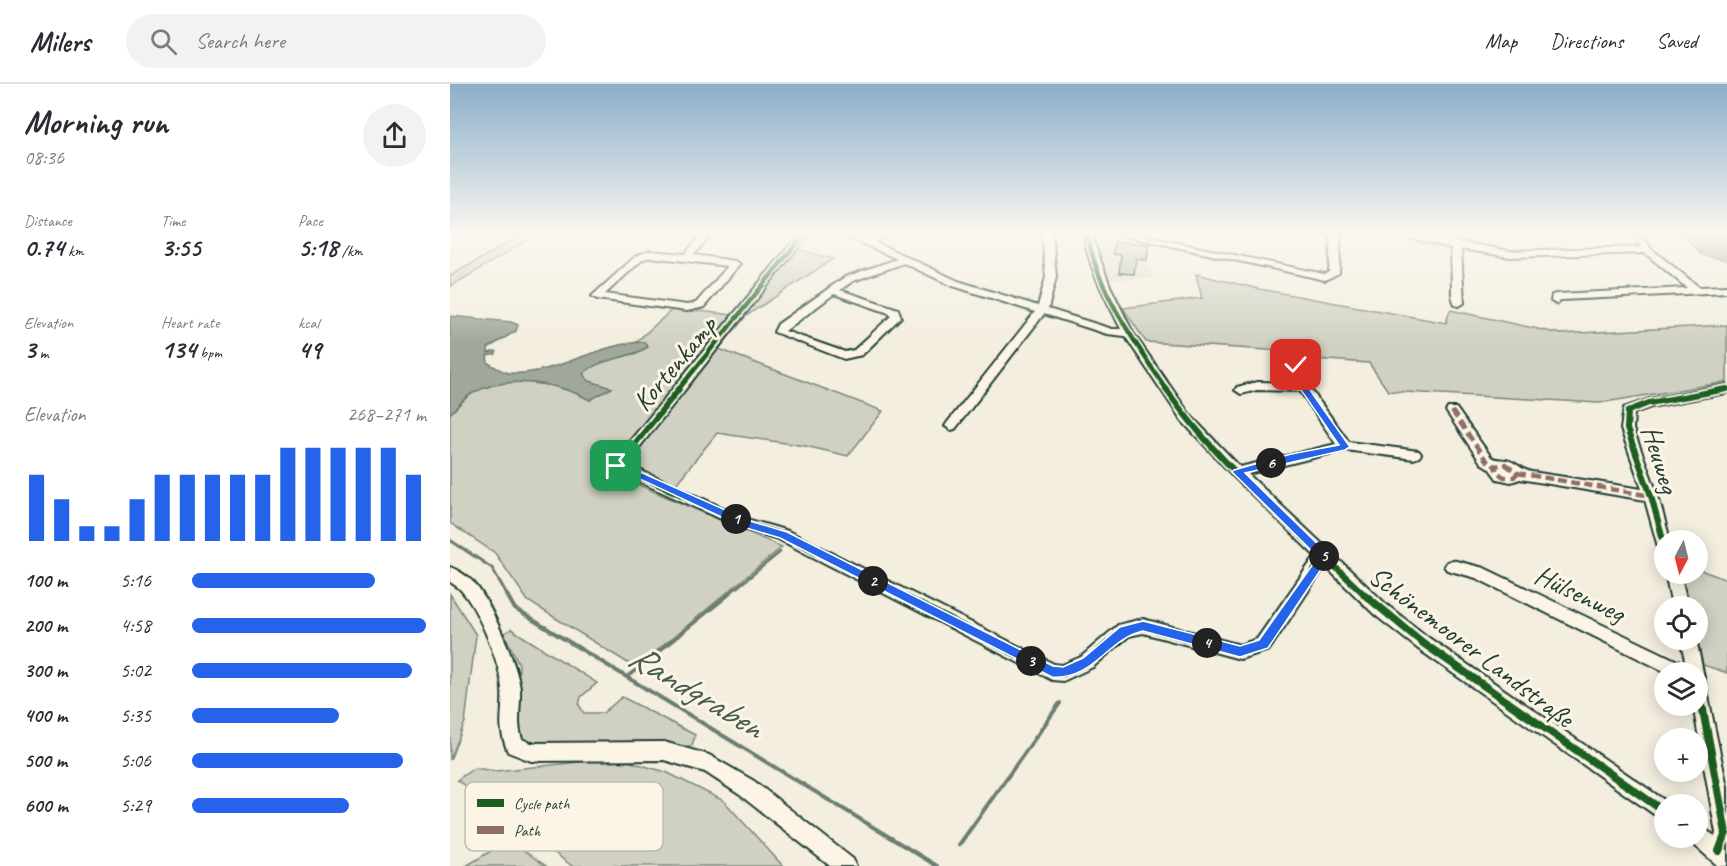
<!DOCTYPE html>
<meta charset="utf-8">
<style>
body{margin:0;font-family:Caveat,sans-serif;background:#f2f2f3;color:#2b2b33;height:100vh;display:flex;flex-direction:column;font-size:22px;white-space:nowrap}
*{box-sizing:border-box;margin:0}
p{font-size:20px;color:#7c7c81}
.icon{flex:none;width:33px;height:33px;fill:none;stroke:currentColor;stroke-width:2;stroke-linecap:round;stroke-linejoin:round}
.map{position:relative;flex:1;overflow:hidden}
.panel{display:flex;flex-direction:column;background:#fff;width:450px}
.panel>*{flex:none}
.needle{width:39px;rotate:187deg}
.tools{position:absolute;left:1204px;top:446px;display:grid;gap:12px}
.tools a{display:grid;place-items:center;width:54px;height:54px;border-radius:50%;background:#fff;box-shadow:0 3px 15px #0003;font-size:30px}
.pin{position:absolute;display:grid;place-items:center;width:51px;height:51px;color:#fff;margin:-26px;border-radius:12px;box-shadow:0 3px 9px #0006}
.km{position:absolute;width:30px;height:30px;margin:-15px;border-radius:50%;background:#222;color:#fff;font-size:16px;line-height:30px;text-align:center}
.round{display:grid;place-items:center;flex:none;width:63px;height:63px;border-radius:32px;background:#f2f2f3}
.summary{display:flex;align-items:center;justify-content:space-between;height:102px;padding:0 24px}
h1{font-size:33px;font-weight:700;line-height:45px}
.metrics{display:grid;grid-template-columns:repeat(3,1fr);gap:9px;height:102px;padding:6px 24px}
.metrics div{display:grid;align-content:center}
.metrics b{font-size:26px;font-weight:700}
.metrics small{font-size:16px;font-weight:400}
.metrics p{font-size:16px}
.chart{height:168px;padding:12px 24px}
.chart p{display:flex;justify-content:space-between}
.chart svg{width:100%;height:108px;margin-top:6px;stroke:#2563eb;stroke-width:6}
ul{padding:0 24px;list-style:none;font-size:20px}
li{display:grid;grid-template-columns:96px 72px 1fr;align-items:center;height:45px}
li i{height:15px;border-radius:8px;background:#2563eb}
header{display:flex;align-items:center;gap:36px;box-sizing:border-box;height:84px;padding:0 30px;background:#fff;border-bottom:2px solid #e1e1e2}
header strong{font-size:28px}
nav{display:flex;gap:33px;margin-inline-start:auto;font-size:21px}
.search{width:420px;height:54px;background:#f2f2f3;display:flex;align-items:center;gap:15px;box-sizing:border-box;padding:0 21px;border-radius:33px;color:#7c7c81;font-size:22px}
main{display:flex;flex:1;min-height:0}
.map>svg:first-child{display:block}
.built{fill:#e1dfd0}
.green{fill:#d0d1c2;stroke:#78877b;stroke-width:1.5}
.water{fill:#a0a89b;stroke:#6c7d72;stroke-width:1.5}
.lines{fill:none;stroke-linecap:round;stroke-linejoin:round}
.stream-far1{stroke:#6c7d72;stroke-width:3}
.stream{stroke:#6c7d72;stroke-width:4}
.building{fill:#b8bcae;stroke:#1f3d34;stroke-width:1.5}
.minor-casing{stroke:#1f3d34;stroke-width:4}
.minor{fill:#fcf5e5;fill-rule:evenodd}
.quiet{stroke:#8d6e63;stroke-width:4.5;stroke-dasharray:9 4.5;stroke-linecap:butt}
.cycleway-far2-casing{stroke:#fcf5e5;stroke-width:8}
.cycleway-far1-casing{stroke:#fcf5e5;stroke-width:10}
.cycleway-casing{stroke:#fcf5e5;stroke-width:12}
.cycleway-far2{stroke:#1b5e20;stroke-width:4.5}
.cycleway-far1{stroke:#1b5e20;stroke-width:6}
.cycleway{stroke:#1b5e20;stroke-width:8}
.route{fill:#2563eb;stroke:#fff;stroke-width:1.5}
.labels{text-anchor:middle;stroke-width:6;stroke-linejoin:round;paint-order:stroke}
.street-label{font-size:28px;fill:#1f3d34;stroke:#fcf5e5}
.near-water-label{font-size:36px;font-style:italic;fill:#465d53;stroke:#fcf5e5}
.key{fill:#fcf5e5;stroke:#babeb0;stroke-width:1.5}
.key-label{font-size:16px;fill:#1f3d34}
</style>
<header>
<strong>Milers</strong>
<div class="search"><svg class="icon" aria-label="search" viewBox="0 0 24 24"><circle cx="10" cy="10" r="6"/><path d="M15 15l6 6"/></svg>Search here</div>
<nav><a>Map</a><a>Directions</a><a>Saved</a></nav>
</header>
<main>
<section class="panel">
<div class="summary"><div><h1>Morning run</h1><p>08:36</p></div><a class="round"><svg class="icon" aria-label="share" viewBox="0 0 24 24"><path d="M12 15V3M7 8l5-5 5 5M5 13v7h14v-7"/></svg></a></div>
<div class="metrics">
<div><p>Distance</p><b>0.74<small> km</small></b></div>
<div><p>Time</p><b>3:55</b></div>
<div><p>Pace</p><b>5:18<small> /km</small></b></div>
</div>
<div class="metrics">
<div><p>Elevation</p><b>3<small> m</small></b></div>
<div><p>Heart rate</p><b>134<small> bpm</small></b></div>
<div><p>kcal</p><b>49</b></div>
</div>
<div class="chart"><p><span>Elevation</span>268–271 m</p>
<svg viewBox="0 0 160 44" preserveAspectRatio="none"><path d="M5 44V17M15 44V27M25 44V38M35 44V38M45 44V27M55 44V17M65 44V17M75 44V17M85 44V17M95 44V17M105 44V6M115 44V6M125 44V6M135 44V6M145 44V6M155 44V17"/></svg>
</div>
<ul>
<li><b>100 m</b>5:16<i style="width:78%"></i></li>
<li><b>200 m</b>4:58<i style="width:100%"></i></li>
<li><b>300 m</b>5:02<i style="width:94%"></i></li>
<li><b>400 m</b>5:35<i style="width:63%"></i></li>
<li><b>500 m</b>5:06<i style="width:90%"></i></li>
<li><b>600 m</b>5:29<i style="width:67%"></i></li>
</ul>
</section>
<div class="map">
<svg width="1277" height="782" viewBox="0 0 1277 782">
<rect width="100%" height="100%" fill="#f3eede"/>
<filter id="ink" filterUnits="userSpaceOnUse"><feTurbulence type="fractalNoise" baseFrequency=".0167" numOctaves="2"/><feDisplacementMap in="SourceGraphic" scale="12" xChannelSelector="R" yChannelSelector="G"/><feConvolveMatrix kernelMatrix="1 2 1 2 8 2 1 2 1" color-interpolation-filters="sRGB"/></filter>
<g filter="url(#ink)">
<polygon class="built" points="646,149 657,149 702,159 698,183 703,194 660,196 651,172"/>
<g class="green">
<polygon points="76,149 89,149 0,203 0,192"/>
<path d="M348,165L383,175L296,232L269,265L433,327L398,372L355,362L267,349L222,405L187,383L159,388L332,463L186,584L78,517L45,469L0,439V330C6,324 13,316 20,311C54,289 108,299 140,316L161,304L139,297L132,290C148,276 168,274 188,269L194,258H186L224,224L291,232Z"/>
<polygon points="746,190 809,205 996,239 1000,226 1111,250 1277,241 1277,298 1149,319 938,307 919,279 837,273 834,267 696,258 673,224 752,214"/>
<polygon points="1248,485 1277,496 1277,589 1253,581 1247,555 1248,522 1240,522 1232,489 1248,489"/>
<polygon points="0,510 26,551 15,638 0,676"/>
<polygon points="61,545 147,599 131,613 129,621 134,629 153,629 172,613 245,651 242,662 85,660 73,657 68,645 69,580 54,549"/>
<polygon points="166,674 216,688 274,717 333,782 122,782 7,696 24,684 46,687"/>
<polygon points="59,756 96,782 16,782"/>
</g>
<g class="water">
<polygon points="1231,149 1277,149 1277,176 1252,171"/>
<path d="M0,232L61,238L68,241L66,247L38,264V269L46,267V270L37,272L38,279C44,282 52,288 59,289C106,292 146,259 194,258L198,263C177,276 151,273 133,290L139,297L162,304L140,316C108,298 55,290 21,310C13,315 6,324 0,330Z"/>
</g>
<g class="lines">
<g class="stream-far1">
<polyline points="0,456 42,484 58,512"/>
<polyline points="276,512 330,468"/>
</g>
<g class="stream">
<polyline points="57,511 65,525 487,782"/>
<polyline points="177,593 278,511"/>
<polyline points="509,761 610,619"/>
</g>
</g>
<polygon class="building" points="665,158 699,160 697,176 686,175 684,190 669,189 671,171 663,170"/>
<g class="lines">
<defs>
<g id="minor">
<path d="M253,149H262L244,171L285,177L290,180L254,223L250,224L237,227L147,215L142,212L186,172L199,167L235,170ZM200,173L278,182L246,219L237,221L155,210L192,176Z"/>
<path d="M350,149H359L176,380L300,436L338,447L604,580L612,581L631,573L668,541L693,535L790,561L807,555L865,472L782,391L732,337L675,252L657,250L594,230L505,345L501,346L495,342L497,339L585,228L500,201L454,179L403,197L390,206L448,225L451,233L412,271L394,275L324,248L328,240L395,193L447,175L388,149H402L417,155L427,149H439L425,158L508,197L588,222L596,193L592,149H602L606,193L598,225L662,245H671C657,216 637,182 634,149H643L644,159L660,202L683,249L740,331L790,383L886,360L850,307L807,306L791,310L785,306L787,303L807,298L846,299L840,281L846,277L852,281L859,303L899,358L969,367L971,370L969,373L964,375L895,366L798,390L937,521L979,554L1220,720H1215V738L967,564L925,531L875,482L819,566L790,575L693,549L679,552L643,583L613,597L602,596L328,455L291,444L162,385L160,382L162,379ZM384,210L439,229L441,232L404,266L395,268L335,247Z"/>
<polygon points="662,149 681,149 874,190 879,188 881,149 891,149 889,189 875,196"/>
<polygon points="940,149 959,149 1060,167 1191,163 1182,149 1191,149 1200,164 1249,203 1277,202 1277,208 1111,216 1106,220 1101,217 1102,211 1106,210 1237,204 1195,169 1060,173 1011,165 1014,219 1009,222 1005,221 1002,212 1001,164"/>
<path d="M1277,301V309L1201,323L1184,329L1183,345L1208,412L1220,456H1215V469L1210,467L1208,463L1195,416L1070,395L1061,398L1047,395L1039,384L1031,379L996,327L998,324H1006L1041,373C1047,377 1052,374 1060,377C1068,380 1072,386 1082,388L1192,405L1171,345L1174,324L1199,315Z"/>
<polygon points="1002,476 1034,484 1236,581 1230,555 1246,555 1277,703 1277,782 1268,782 1241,758 1239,753 1248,753 1248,741 1265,752 1266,749 1243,621 1248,621 1248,588 1216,588 1026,494 997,486 994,482 997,478"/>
<path d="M0,483C8,486 17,492 23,498C39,514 68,582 70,605C71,622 66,638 72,655L81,659L214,658L259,671L304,697L403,775L406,782H380L290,711L255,688L214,676L81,677L58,668C46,639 54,632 52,605C51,581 29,528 14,510C11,505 5,501 0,498Z"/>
<polygon points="1215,488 1230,489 1238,522 1222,522"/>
</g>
</defs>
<use href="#minor" class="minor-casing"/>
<use href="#minor" class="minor"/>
<g class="quiet">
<polyline points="1002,327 1036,376 1045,382"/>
<polygon points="1055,380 1067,389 1064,393 1054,393 1047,388 1045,382"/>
<polyline points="1067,389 1201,412"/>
</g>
<defs>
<g id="cycleway-far2">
<path d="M638,149C643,200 689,265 717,306"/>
<polyline points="228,306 355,149"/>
<polyline points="1269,306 1277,305"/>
</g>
<g id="cycleway-far1">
<polyline points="229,305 167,382 296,440 333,451 453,512"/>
<path d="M716,305C768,381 849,448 916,512"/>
<polyline points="1215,463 1201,412 1177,345 1178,327 1199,319 1277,305"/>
<polyline points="847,512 874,472"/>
</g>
<g id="cycleway">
<polyline points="450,511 602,588 613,589 637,578 674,546 693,542 790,568 813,561 848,511"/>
<polyline points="915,511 973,559 1215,728"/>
<polyline points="1248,599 1276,749 1269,767"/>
</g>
</defs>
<use href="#cycleway-far2" class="cycleway-far2-casing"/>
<use href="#cycleway-far1" class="cycleway-far1-casing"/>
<use href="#cycleway" class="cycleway-casing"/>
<use href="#cycleway-far2" class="cycleway-far2"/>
<use href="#cycleway-far1" class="cycleway-far1"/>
<use href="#cycleway" class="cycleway"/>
</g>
</g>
<linearGradient id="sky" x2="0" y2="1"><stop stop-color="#8bafc9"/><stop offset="0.58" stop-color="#faf7f0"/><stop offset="1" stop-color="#faf7f0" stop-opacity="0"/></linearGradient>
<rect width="1277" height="259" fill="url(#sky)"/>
<path class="route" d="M844,279L851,281L857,302L900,363L895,366L795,389L880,472L818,564L790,573L693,547C657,555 644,596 602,593L330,454L293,443L162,382L166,378L170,379L300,437L337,448L603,582L613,583L633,574L670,543L693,537L790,562L809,556L868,473L782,388L784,386L841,370L889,361L849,303Z"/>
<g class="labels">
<g class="street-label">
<text transform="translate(224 279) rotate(-50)" y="10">Kortenkamp</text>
<text transform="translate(1211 375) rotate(73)" y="10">Heuweg</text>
<text transform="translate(1130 509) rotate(26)" y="10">Hülsenweg</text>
<text transform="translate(1022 562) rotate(37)" y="10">Schönemoorer Landstraße</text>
</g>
<g class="near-water-label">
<text transform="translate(247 606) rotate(31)" y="13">Randgraben</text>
</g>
</g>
<rect x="15" y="698" width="198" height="69" rx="9" class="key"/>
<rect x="27" y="715" width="27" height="8" fill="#1b5e20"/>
<rect x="27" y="742" width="27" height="8" fill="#8d6e63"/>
<g class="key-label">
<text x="64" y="725">Cycle path</text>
<text x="64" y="752">Path</text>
</g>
</svg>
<div class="tools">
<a><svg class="needle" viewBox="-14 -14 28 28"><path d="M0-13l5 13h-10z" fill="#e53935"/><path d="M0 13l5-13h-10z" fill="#7c7c81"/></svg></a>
<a><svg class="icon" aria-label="locate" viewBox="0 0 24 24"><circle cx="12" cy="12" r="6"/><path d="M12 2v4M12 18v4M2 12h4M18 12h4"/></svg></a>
<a><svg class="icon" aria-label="layers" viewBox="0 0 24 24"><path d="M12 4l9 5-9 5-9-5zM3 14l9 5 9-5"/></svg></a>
<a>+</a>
<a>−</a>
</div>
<div class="pin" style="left:166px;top:382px;background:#1e9e55"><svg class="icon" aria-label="arrive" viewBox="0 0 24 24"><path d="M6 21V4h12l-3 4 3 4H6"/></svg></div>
<div class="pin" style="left:846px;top:281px;background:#d93025"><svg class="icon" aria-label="check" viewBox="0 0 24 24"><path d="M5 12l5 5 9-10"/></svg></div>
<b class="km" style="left:286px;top:435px">1</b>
<b class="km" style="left:423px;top:497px">2</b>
<b class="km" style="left:581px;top:577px">3</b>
<b class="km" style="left:757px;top:559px">4</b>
<b class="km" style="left:874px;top:472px">5</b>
<b class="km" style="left:821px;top:379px">6</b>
</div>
</main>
